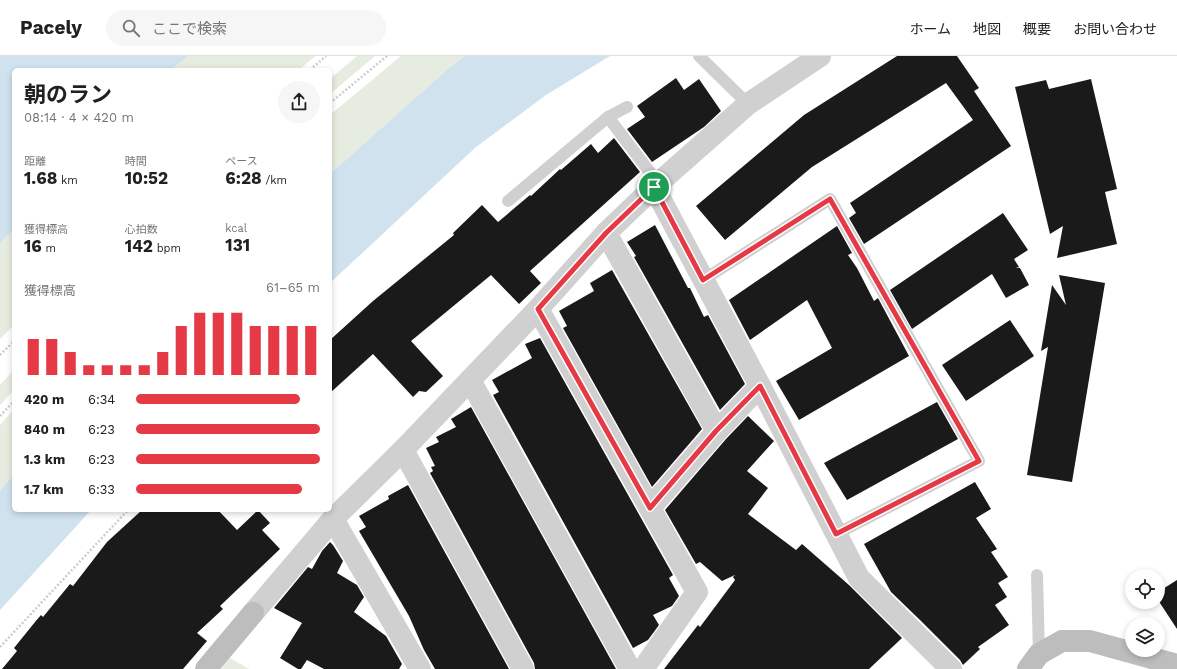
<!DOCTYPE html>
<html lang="ja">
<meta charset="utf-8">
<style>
body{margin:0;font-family:"Work Sans","Noto Sans JP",sans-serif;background:#f6f6f6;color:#202124;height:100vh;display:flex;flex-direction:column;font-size:15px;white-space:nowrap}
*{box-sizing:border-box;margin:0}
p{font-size:13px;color:#757577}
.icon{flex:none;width:22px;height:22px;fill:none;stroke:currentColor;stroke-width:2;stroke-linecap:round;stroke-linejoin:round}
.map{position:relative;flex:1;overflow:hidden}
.drawer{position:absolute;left:12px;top:12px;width:320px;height:444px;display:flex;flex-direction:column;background:#fff;border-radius:6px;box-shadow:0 2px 6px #0003}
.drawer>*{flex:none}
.controls{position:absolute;left:1125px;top:513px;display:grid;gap:8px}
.controls a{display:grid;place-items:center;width:40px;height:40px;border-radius:50%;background:#fff;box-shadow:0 2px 6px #0003;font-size:20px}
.pin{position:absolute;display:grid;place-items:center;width:34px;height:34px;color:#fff;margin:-17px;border:2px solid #fff;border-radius:50%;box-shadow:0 1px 4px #0007}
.round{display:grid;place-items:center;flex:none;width:42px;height:42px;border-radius:21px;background:#f6f6f6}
.overview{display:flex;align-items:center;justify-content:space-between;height:68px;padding:0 12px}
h1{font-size:22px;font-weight:700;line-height:30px}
.figures{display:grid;grid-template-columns:repeat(3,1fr);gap:6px;height:68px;padding:4px 12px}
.figures div{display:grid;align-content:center}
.figures b{font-size:17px;font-weight:700}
.figures small{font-size:11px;font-weight:400}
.figures p{font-size:11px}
.chart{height:112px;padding:8px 12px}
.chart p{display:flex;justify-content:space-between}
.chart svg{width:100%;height:72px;margin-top:4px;stroke:#e63946;stroke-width:6}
ul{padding:0 12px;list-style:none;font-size:13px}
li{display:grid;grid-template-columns:64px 48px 1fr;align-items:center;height:30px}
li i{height:10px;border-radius:5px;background:#e63946}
header{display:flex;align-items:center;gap:24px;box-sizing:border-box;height:56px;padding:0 20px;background:#fff;border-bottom:1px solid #e0e0e0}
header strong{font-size:19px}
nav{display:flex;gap:22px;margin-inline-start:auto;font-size:14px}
.search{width:280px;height:36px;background:#f6f6f6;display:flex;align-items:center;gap:10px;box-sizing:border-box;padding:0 14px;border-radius:22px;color:#757577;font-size:15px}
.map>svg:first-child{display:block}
.green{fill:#e6ecdf}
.water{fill:#cfe2ee}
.building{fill:#1a1a1a}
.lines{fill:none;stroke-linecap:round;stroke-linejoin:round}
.path{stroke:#cdcdcd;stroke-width:2.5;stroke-dasharray:2 2;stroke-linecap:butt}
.lane{stroke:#d0d0d0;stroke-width:12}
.street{stroke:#d0d0d0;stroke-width:22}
.secondary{stroke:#bdbdbd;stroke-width:22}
.route-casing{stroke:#fff;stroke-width:8}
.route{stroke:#e63946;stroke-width:5}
</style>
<header>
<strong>Pacely</strong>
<div class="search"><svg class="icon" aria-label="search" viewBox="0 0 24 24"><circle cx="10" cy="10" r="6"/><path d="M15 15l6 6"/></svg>ここで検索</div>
<nav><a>ホーム</a><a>地図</a><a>概要</a><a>お問い合わせ</a></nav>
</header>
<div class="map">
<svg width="1177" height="613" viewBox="0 0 1177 613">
<rect width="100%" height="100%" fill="#fff"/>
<g class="green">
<polygon points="188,0 315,0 299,14 171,14"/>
<polygon points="357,0 375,0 330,38 330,23"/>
<polygon points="401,0 465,0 449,12 330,118 330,59"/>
<polygon points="14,173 14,269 0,283 0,187"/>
<polygon points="14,314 14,334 0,349 0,329"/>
<polygon points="14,353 14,419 0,434 0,369"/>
<polygon points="230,602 249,613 221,613"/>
</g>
<g class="water">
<polygon points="0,0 188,0 171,14 14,14 14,173 0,187"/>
<polygon points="465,0 610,0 546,39 476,91 330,227 330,118 449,12"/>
<polygon points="14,419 14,454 91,454 0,554 0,434"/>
</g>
<g class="building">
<polygon points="897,0 957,0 979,32 974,35 1011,90 864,188 849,162 856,157 850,147 973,64 946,27 812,111 725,184 696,150 804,59"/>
<polygon points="676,22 684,34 699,23 721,55 704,71 652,106 627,73 645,61 637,50"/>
<polygon points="1091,23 1117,133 1105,136 1117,188 1057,202 1063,170 1050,178 1015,31 1046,24 1049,33"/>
<polygon points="614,82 640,116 530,215 541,227 519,248 491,219 411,285 443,320 426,336 419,335 413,341 373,298 330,337 330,284 373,245 454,179 453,177 482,149 498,166 530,139 531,140 560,113 561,114 591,88 598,97"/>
<polygon points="1003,157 1028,194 1014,203 1019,211 1015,211 1020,212 1029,229 1006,242 992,218 912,273 890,234"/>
<polygon points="655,169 688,232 690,232 704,261 708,259 745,328 720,354 634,201 636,200 627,186"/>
<polygon points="837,170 852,197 848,199 857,212 874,245 878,242 909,300 799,364 776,325 832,292 807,244 750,284 729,244"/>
<polygon points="612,214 702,373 652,431 563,272 567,270 559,255 594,235 590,227"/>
<polygon points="1059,219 1105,227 1072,426 1027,419 1048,291 1041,295 1052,229 1066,249"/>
<polygon points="1010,264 1034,300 966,345 942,309"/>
<polygon points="540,282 673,519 669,522 679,540 672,550 653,559 659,569 648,584 633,592 493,339 499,336 492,324 532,302 525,288"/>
<polygon points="937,346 958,383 847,444 824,407"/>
<polygon points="471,351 616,613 535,613 534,607 430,417 433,415 431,411 435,410 426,392 439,386 436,381 456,371 451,363"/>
<polygon points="748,360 774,385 747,415 768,432 748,458 796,494 802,488 849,529 902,582 869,613 664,613 698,569 700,571 735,524 733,521 735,519 722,525 700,506 696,508 665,454 726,383"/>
<polygon points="975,426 991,453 976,462 997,493 991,496 1008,521 998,527 1007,541 995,549 1009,569 978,591 980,593 963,609 960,604 920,564 891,536 864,488"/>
<polygon points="408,429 509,613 435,613 424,594 409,560 359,475 366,471 359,460 389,443 388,440"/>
<polygon points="142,454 218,454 237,474 258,454 270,467 262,474 280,493 220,550 223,553 197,577 207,585 183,613 2,613 17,595 14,592 35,566 41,559 43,561 70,528 73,530 107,486"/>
<polygon points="330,486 333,489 343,505 337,517 357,529 364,541 354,556 386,580 402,608 399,613 324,613 307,604 301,613 298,613 280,602 302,567 274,552 308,511 312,513 322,495"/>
<polygon points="1177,524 1177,573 1158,544 1158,536"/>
</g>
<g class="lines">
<g class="path">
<polyline points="310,14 326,0"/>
<polyline points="330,47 387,0"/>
<polyline points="0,299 14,285"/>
<polyline points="0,360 14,345"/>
<polyline points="0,591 128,454"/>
</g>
<g class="lane">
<polyline points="699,0 748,48"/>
<polyline points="608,61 652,119 654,131"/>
<polyline points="508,145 608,61 627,51"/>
<polyline points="703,224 830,143 979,405 836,478"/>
<polyline points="1037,519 1039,598"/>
</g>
<g class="street">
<polyline points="654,131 760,330 859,522 951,613"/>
<polyline points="606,177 717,375"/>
<polyline points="538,253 697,536 643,613"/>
<polyline points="470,324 630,613"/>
<polyline points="403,394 523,613"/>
<polyline points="650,452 717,375 760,330"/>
<polyline points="333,463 420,613"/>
<polyline points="253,557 333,463 403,394 538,253 606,177 654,131 748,48 820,0"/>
</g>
<g class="secondary">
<polyline points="206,613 253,557"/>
<polyline points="1028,613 1039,598 1062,585 1090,585 1177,609"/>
</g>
</g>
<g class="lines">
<defs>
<polygon id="route" points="654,131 703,224 830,143 979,405 836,478 760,330 716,375 650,452 538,253 606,177"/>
</defs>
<use href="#route" class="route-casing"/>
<use href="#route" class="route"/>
</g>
</svg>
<div class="controls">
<a><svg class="icon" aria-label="locate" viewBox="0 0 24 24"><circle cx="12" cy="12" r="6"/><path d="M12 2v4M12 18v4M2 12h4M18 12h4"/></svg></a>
<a><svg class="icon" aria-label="layers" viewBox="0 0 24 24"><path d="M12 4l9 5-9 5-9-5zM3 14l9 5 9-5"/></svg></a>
</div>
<div class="pin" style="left:654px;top:131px;background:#1e9e55"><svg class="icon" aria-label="arrive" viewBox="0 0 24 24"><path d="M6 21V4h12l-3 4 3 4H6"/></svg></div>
<section class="drawer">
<div class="overview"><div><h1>朝のラン</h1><p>08:14 · 4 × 420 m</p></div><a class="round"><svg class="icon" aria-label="share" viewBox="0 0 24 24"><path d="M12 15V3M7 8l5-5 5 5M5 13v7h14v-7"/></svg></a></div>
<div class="figures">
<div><p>距離</p><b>1.68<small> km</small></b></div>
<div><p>時間</p><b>10:52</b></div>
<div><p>ペース</p><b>6:28<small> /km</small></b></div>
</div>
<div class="figures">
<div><p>獲得標高</p><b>16<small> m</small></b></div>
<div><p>心拍数</p><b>142<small> bpm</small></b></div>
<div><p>kcal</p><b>131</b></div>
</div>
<div class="chart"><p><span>獲得標高</span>61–65 m</p>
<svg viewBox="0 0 160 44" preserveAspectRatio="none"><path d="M5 44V22M15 44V22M25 44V30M35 44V38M45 44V38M55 44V38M65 44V38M75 44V30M85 44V14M95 44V6M105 44V6M115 44V6M125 44V14M135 44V14M145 44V14M155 44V14"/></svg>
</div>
<ul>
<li><b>420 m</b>6:34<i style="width:89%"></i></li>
<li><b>840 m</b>6:23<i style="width:100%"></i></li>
<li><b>1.3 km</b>6:23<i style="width:100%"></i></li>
<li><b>1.7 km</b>6:33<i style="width:90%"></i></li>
</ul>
</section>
</div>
